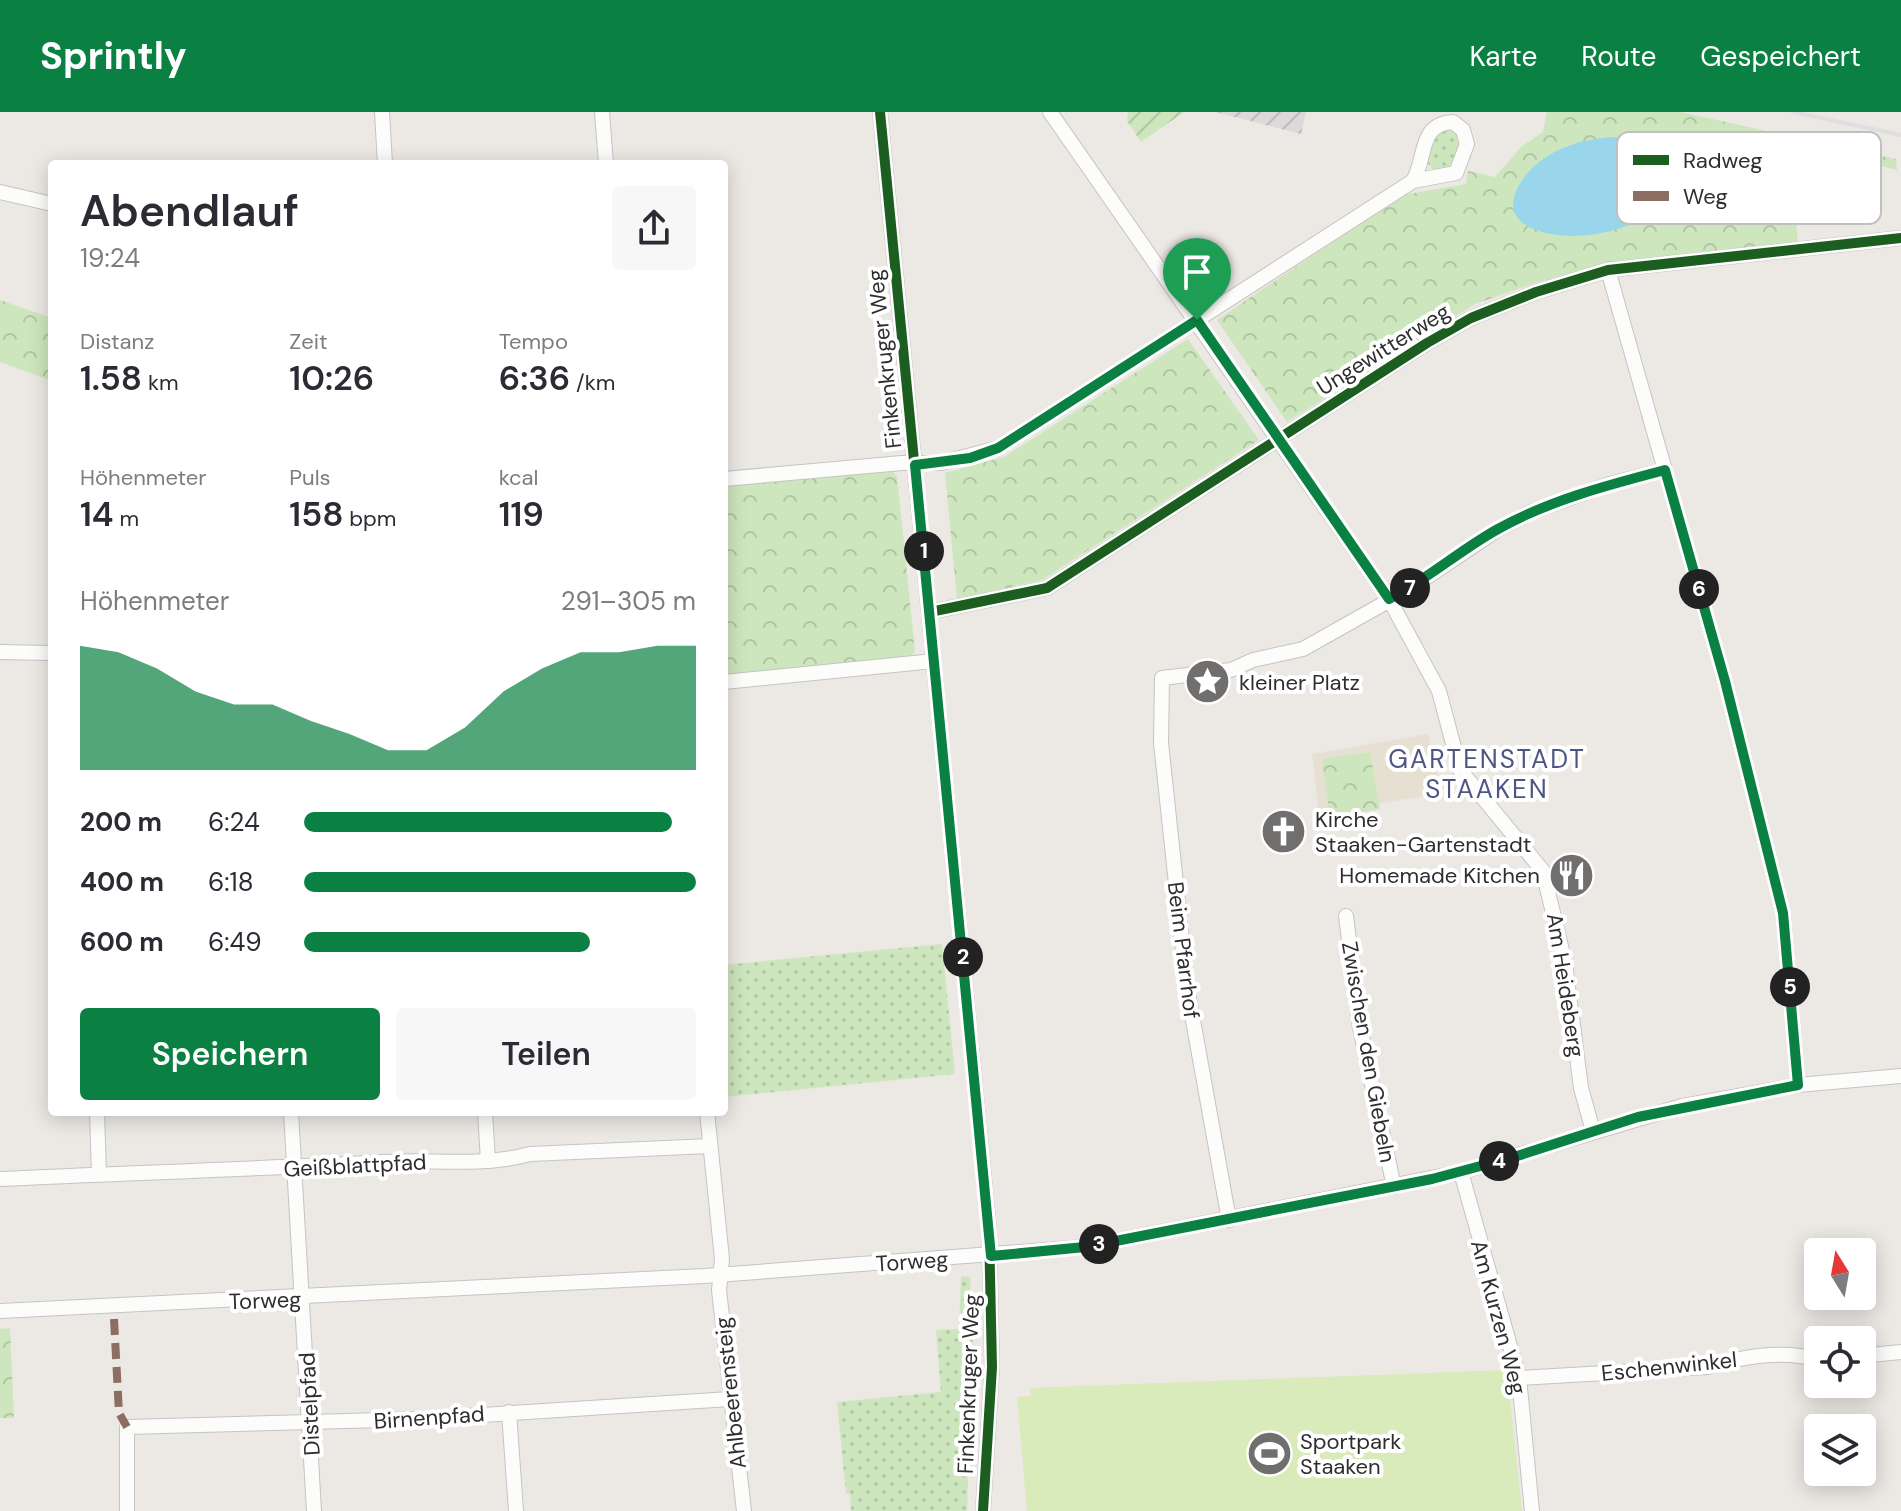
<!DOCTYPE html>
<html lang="de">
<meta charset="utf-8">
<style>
body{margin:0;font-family:"DM Sans",sans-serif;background:#f7f7f7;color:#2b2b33;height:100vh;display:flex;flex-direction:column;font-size:30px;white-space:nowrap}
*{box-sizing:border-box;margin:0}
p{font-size:26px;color:#7c7c81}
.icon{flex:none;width:44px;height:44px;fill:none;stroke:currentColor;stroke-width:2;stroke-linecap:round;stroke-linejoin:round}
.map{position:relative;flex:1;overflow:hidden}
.panel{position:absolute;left:48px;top:48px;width:680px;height:956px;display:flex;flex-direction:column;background:#fff;border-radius:8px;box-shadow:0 4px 20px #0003}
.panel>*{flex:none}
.needle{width:52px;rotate:349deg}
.buttons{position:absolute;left:1804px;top:1126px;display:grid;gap:16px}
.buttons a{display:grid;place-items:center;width:72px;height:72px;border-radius:8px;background:#fff;box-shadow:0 4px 20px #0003;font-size:40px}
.pin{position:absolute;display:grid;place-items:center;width:68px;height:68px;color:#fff;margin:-82px -34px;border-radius:50% 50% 50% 0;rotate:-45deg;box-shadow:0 0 8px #0007}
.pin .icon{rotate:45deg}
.km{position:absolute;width:40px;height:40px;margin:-20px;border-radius:50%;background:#222;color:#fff;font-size:22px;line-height:40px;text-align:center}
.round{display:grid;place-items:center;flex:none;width:84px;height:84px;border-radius:8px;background:#f7f7f7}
.summary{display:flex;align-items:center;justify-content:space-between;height:136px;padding:0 32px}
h1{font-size:44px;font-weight:600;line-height:60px}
.metrics{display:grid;grid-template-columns:repeat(3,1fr);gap:12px;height:136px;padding:8px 32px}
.metrics div{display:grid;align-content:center}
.metrics b{font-size:34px;font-weight:600}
.metrics small{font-size:22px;font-weight:400}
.metrics p{font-size:22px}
.chart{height:224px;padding:16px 32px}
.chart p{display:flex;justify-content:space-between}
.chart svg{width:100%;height:144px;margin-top:8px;fill:#0b8043;opacity:.7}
.button{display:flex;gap:16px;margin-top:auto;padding:16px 32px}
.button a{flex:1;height:92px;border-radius:8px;background:#0b8043;color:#fff;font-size:32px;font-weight:600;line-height:92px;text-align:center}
.button a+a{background:#f7f7f7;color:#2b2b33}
ul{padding:0 32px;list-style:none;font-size:26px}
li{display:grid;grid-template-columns:128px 96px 1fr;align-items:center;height:60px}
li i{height:20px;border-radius:10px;background:#0b8043}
header{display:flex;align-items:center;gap:48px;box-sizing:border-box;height:112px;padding:0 40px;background:#0b8043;color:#fff}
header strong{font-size:38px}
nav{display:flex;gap:44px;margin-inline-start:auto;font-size:28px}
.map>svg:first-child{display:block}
.industrial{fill:url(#industrial-furrows)}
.education{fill:#e6e0d3}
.grass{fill:url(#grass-dots)}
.forest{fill:url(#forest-crowns)}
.garden{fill:url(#garden-furrows)}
.pitch{fill:#d9eabb}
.water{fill:#99d6ec}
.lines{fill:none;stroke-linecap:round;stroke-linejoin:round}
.minor-casing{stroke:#c5c4c5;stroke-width:16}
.minor{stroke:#fcfcfb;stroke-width:14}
.rail{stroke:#dfdfe1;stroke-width:4}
.quiet{stroke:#8d6e63;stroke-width:8;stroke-dasharray:16 8;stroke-linecap:butt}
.cycleway-casing{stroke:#fff;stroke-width:15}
.cycleway{stroke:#1b5e20;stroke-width:10}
.route-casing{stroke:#fff;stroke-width:16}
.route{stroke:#0b8043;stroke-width:10}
.labels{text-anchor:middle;stroke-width:8;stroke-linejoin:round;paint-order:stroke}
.street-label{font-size:22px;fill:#2e2e2e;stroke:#fff}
.poi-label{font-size:22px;fill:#2e2e2e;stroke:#fff;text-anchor:start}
.quarter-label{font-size:26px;letter-spacing:2px;fill:#4d5680;stroke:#fff}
.key{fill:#fff;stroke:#c0c0c0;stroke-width:2}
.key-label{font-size:22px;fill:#2e2e2e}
</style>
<header>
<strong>Sprintly</strong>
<nav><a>Karte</a><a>Route</a><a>Gespeichert</a></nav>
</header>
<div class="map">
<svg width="1901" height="1399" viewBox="0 0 1901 1399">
<defs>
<pattern id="industrial-furrows" width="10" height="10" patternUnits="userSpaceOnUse" patternTransform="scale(2)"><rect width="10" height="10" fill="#dcd9db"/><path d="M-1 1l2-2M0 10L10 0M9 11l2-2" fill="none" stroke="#bdbbbc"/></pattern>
<pattern id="grass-dots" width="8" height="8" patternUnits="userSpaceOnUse" patternTransform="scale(2)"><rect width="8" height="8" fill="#cee6be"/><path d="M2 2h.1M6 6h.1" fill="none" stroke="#b1c6a4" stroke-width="1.8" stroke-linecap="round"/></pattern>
<pattern id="forest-crowns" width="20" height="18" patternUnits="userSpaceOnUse" patternTransform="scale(2)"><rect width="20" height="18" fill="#cee6be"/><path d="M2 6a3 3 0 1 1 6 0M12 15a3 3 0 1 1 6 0" fill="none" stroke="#b1c6a4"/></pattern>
<pattern id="garden-furrows" width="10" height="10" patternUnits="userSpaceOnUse" patternTransform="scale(2)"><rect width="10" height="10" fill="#cee6be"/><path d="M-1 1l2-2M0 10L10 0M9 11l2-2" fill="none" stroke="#b1c6a4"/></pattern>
</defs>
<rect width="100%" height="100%" fill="#ece8e4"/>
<polygon class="industrial" points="1215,0 1306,0 1301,22"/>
<polygon class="education" points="1428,622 1442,681 1319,702 1312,642"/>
<g class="grass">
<polygon points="1453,16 1463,31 1457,55 1435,60 1426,49 1430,23"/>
<polygon points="942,832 955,962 724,985 724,853"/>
<polygon points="961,1164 970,1165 973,1221 967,1399 851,1399 850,1382 846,1382 837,1290 941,1280 936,1218 959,1217"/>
</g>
<g class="forest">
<polygon points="1547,0 1680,0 1896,47 1897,58 1849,46 1791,52 1798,131 1611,151 1535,171 1475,192 1287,310 1217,208 1402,83 1466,72 1468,59 1495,65 1522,34 1543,20"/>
<polygon points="0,188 52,206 52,269 0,250"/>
<polygon points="1188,227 1259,328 1042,468 957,487 945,361 1004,345"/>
<polygon points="890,357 897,364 915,539 909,547 724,564 724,373"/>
<polygon points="1370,640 1380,697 1330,706 1322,647"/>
<polygon points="10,1216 14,1306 0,1306 0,1217"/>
</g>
<polygon class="garden" points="1128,0 1184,0 1141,30 1127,9"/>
<polygon class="pitch" points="1507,1258 1522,1399 1027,1399 1017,1285 1031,1284 1030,1276"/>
<path class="water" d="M1613,25C1637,26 1666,28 1678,51C1683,144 1458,148 1526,63C1547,37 1581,27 1613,25Z"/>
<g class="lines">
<defs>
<g id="minor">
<polyline points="382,0 385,52"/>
<polyline points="602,0 606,52"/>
<polyline points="880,0 989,1117 992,1255 983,1399"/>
<polyline points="1050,0 1389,487 1439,579 1460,658 1543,759 1565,851 1581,976 1593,1019"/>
<polyline points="0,80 52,92"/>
<polyline points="1608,158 1725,569 1783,801 1798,973"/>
<path d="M724,367L902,351H941L998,336L1413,69L1456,61L1467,32L1463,18L1453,10C1418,12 1427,45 1413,69"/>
<polyline points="930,500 1047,476 1427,231 1471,206 1536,180 1608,158 1901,126"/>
<polyline points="0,540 52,541"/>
<polyline points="724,570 934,549"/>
<polyline points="1346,804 1360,916 1394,1075"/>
<polyline points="97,1000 99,1062"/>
<polyline points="291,1000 314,1399"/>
<polyline points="485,1000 488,1049"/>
<polyline points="707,1000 722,1147 719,1178 744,1399"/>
<polyline points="1461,1060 1519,1266 1532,1399"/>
<path d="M0,1067C128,1061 257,1057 384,1050C433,1047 483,1055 530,1042L710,1034"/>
<polyline points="1229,1108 1187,875 1161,631 1162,566 1231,558 1253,548 1303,537 1406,479 1497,418 1531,400 1610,372 1665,358"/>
<polyline points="0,1199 704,1164 1085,1135 1461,1060 1682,994 1798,973 1901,964"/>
<polyline points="1862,1244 1901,1240"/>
<path d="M1519,1266L1707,1255C1741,1245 1784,1237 1818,1248"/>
<polyline points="509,1300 516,1399"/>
<polyline points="127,1399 127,1315 419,1307 730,1287"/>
</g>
</defs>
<use href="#minor" class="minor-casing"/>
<use href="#minor" class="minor"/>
<polyline class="rail" points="1793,0 1901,23"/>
<polyline class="quiet" points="114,1207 119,1301 127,1315"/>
<defs>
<g id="cycleway">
<polyline points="880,0 989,1117 992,1255 983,1399"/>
<polyline points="930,500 1047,476 1427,231 1471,206 1536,180 1608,158 1901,126"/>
</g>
</defs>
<use href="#cycleway" class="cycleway-casing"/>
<use href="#cycleway" class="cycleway"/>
</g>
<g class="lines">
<defs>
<path id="route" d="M1197,208L1389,487C1428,467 1460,438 1498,417C1550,388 1608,373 1665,358L1725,569L1783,801L1798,973L1638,1005L1514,1045L1432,1067L1085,1135L991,1144L915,353L970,346L998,336Z"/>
</defs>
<use href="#route" class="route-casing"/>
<use href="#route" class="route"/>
</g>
<defs>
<symbol id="sight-disc" viewBox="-11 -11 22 22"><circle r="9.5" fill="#706f6e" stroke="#fff"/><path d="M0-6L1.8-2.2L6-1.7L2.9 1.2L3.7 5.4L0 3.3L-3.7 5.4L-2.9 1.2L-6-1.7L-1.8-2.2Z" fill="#fff"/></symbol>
<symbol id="church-disc" viewBox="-11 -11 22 22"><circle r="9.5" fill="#706f6e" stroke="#fff"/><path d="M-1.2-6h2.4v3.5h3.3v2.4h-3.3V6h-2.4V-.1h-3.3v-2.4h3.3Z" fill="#fff"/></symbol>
<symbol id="restaurant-disc" viewBox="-11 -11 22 22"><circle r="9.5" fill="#706f6e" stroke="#fff"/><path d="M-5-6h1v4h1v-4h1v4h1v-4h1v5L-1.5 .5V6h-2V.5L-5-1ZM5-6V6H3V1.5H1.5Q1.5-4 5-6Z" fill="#fff"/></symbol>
<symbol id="stadium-disc" viewBox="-11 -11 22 22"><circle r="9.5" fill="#706f6e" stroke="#fff"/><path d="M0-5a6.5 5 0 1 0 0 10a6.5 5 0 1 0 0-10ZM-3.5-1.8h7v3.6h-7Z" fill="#fff"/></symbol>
</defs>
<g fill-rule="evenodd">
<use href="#sight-disc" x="1182" y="544" width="51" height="51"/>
<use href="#church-disc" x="1258" y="694" width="51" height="51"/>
<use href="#restaurant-disc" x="1546" y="738" width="51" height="51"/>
<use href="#stadium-disc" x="1244" y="1316" width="51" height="51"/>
</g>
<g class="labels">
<g class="street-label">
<text transform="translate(1383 237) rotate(-32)" y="8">Ungewitterweg</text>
<text transform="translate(884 247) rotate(-96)" y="8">Finkenkruger Weg</text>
<text transform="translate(1184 838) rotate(83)" y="8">Beim Pfarrhof</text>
<text transform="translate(1566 873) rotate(81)" y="8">Am Heideberg</text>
<text transform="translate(1369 940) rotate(80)" y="8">Zwischen den Giebeln</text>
<text transform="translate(355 1053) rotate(-3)" y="8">Geißblattpfad</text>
<text transform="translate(912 1149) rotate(-4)" y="8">Torweg</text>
<text transform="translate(265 1188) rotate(-2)" y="8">Torweg</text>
<text transform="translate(1499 1205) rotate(75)" y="8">Am Kurzen Weg</text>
<text transform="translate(1669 1254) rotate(-6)" y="8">Eschenwinkel</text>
<text transform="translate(968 1272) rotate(-88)" y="8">Finkenkruger Weg</text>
<text transform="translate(730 1281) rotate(-96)" y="8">Ahlbeerensteig</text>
<text transform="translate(309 1292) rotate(-93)" y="8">Distelpfad</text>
<text transform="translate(429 1305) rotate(-4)" y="8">Birnenpfad</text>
</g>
<g class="poi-label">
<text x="1239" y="578">kleiner Platz</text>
<text x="1315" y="715">Kirche<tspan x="1315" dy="25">Staaken-Gartenstadt</tspan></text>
<text x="1540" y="771" text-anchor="end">Homemade Kitchen</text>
<text x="1300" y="1337">Sportpark<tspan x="1300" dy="25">Staaken</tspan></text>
</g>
<g class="quarter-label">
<text x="1487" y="656">GARTENSTADT<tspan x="1487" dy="30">STAAKEN</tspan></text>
</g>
</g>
<rect x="1617" y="20" width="264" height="92" rx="12" class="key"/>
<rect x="1633" y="43" width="36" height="10" fill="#1b5e20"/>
<rect x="1633" y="79" width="36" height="10" fill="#8d6e63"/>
<g class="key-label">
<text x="1683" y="56">Radweg</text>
<text x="1683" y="92">Weg</text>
</g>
</svg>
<div class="buttons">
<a><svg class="needle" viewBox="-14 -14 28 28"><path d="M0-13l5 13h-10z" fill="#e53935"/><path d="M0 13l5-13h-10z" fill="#7c7c81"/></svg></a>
<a><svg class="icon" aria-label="locate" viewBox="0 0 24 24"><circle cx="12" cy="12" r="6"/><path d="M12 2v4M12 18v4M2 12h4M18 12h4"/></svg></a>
<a><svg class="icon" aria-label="layers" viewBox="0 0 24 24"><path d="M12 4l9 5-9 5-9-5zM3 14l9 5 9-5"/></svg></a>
</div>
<div class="pin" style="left:1197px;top:208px;background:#1e9e55"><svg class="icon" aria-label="arrive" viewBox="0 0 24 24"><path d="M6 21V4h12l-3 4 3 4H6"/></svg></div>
<b class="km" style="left:924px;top:439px">1</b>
<b class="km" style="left:963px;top:845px">2</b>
<b class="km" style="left:1099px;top:1132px">3</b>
<b class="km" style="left:1499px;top:1049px">4</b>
<b class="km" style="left:1790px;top:875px">5</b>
<b class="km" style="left:1699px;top:477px">6</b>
<b class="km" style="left:1410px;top:476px">7</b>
<section class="panel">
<div class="summary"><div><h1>Abendlauf</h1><p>19:24</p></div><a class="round"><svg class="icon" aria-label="share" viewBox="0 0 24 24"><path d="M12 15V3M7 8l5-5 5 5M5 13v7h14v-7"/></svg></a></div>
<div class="metrics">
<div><p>Distanz</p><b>1.58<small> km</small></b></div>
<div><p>Zeit</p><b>10:26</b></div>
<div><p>Tempo</p><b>6:36<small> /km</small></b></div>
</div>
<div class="metrics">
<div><p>Höhenmeter</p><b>14<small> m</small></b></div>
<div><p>Puls</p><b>158<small> bpm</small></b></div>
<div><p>kcal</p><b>119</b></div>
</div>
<div class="chart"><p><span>Höhenmeter</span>291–305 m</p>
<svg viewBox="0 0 160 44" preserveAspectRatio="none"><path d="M0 44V6L10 8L20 13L30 20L40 24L50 24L60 29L70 33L80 38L90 38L100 31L110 20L120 13L130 8L140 8L150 6L160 6V44z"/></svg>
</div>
<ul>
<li><b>200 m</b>6:24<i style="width:94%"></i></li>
<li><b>400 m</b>6:18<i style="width:100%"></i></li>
<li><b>600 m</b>6:49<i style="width:73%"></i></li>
</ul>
<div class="button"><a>Speichern</a><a>Teilen</a></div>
</section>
</div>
